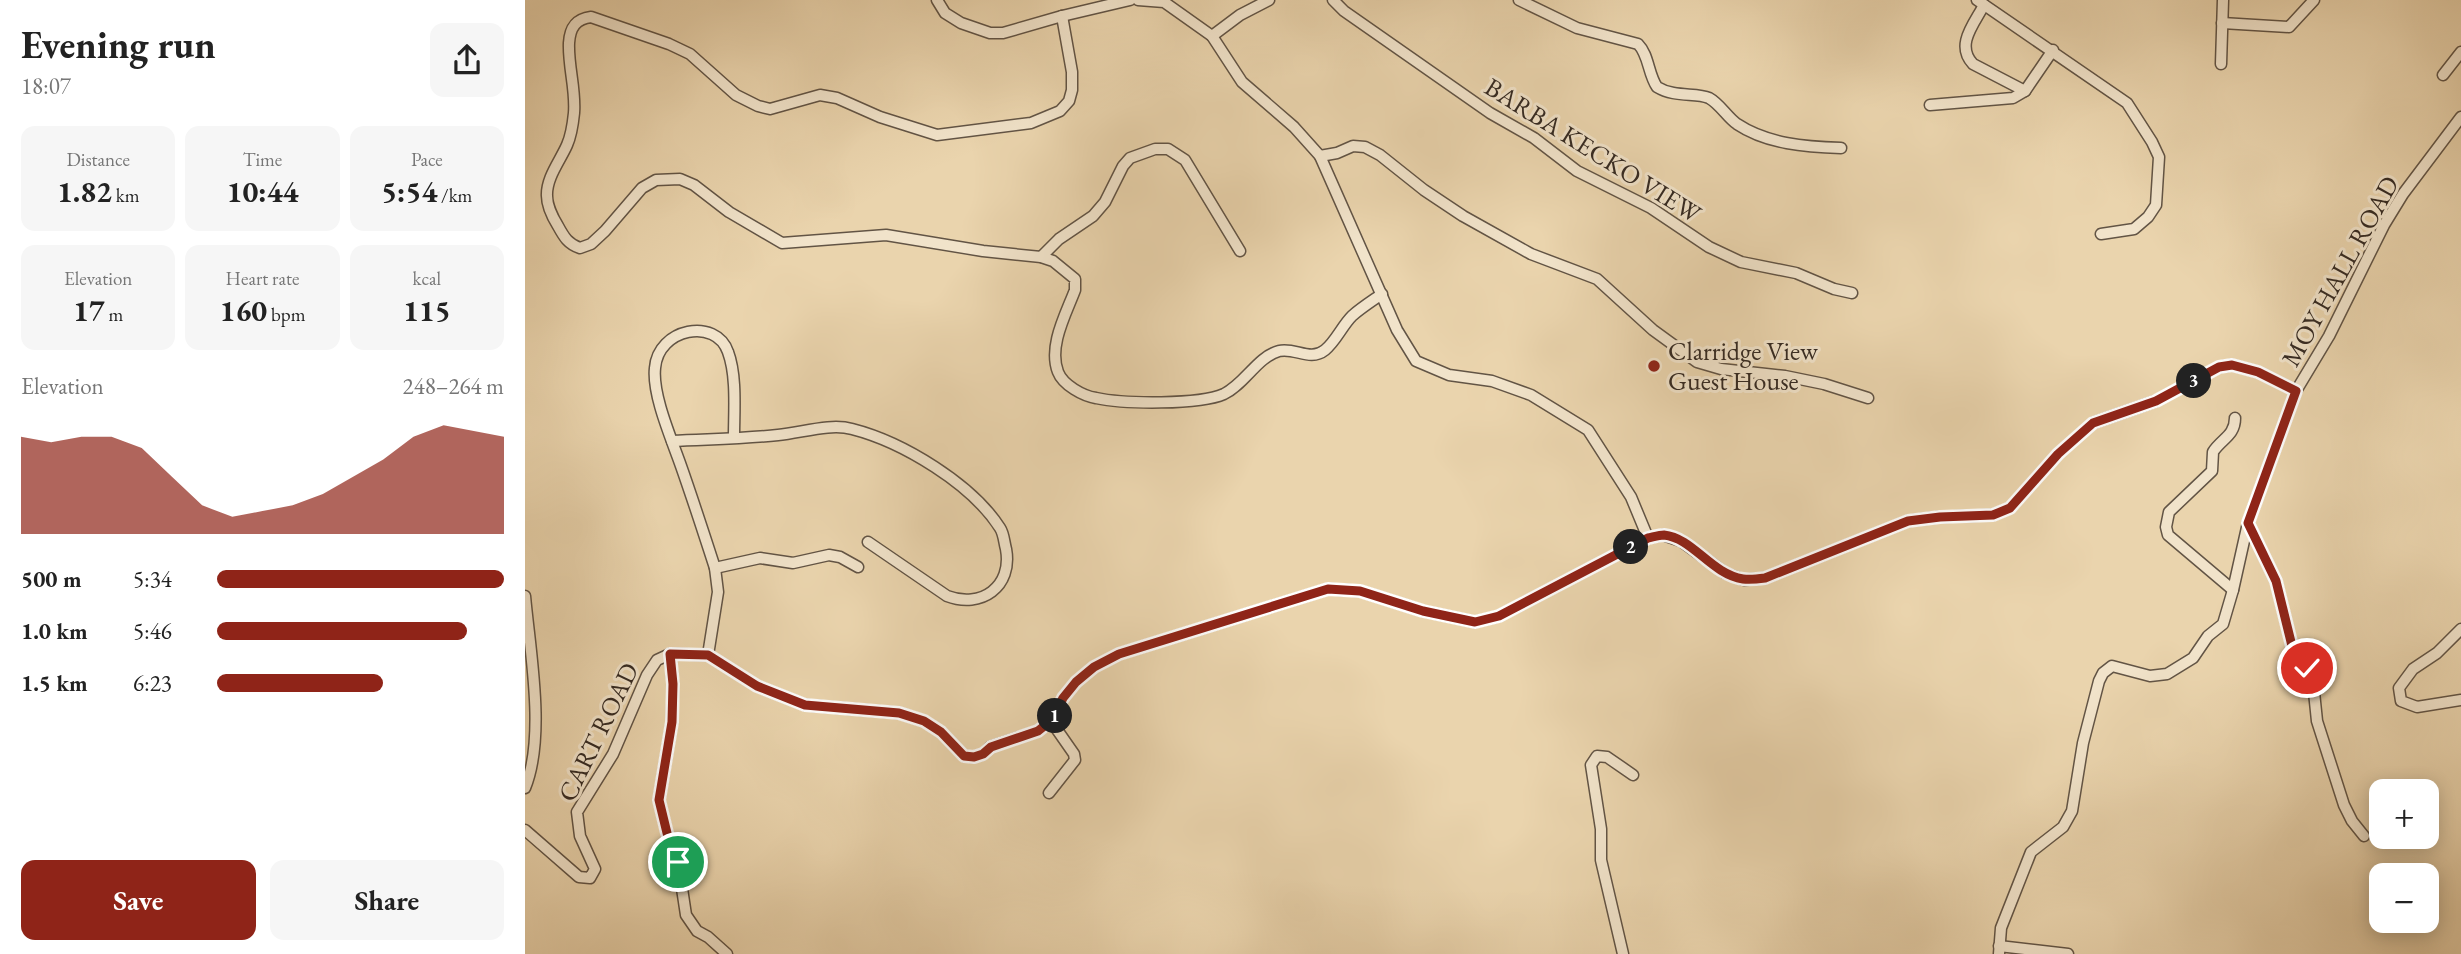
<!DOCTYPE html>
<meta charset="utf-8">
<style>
body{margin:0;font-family:"EB Garamond",serif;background:#f6f6f6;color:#222;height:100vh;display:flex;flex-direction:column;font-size:26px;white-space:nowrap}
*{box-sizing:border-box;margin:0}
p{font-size:23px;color:#767676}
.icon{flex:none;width:38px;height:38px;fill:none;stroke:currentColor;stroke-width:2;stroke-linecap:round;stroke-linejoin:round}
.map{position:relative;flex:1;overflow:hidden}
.sheet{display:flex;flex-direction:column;background:#fff;width:525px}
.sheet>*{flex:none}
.fabs{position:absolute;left:1844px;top:779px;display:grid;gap:14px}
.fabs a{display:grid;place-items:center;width:70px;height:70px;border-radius:14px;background:#fff;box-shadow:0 4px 18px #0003;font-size:35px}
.pin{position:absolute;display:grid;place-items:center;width:60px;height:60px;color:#fff;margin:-30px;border:4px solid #fff;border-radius:50%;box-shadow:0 2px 7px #0007}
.km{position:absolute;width:35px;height:35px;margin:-18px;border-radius:50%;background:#222;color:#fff;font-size:19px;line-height:35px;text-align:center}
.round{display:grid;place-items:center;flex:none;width:74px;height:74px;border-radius:14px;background:#f6f6f6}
.overview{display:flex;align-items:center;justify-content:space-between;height:119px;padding:0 21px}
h1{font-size:38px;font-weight:700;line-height:52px}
.figures{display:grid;grid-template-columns:repeat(3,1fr);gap:10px;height:119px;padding:7px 21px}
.figures div{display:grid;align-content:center;border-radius:14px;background:#f6f6f6;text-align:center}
.figures b{font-size:30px;font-weight:700}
.figures small{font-size:19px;font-weight:400}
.figures p{font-size:19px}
.chart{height:196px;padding:14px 21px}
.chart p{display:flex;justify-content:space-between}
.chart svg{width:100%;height:126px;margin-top:7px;fill:#8f2418;opacity:.7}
.primary-button{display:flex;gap:14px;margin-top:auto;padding:14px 21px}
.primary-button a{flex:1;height:80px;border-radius:14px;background:#8f2418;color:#fff;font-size:28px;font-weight:700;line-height:80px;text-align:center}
.primary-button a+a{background:#f6f6f6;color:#222}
ul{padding:0 21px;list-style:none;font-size:23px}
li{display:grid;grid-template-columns:112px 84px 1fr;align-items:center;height:52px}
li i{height:18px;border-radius:9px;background:#8f2418}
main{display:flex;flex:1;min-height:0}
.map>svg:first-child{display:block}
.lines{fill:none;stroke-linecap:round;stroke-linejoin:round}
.street-casing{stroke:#625445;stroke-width:13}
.street{stroke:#f1e3ca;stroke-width:10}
.route-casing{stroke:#fff;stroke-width:14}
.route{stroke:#8f2418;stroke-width:9}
.poi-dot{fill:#8f2418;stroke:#f1e3ca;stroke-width:2.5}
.labels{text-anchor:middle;stroke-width:6;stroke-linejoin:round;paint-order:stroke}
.street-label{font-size:26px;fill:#352a22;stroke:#f1e3ca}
.poi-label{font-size:26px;fill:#352a22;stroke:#f1e3ca;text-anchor:start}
</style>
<main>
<section class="sheet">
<div class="overview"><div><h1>Evening run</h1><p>18:07</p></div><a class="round"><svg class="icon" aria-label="share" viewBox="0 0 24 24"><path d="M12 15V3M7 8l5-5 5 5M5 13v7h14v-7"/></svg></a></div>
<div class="figures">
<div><p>Distance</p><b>1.82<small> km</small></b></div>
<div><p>Time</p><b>10:44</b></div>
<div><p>Pace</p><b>5:54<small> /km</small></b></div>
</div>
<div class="figures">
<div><p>Elevation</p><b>17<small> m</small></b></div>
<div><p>Heart rate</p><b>160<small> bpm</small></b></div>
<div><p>kcal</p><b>115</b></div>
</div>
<div class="chart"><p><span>Elevation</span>248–264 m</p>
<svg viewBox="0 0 160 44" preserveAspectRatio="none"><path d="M0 44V10L10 12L20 10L30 10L40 14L50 24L60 34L70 38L80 36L90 34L100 30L110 24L120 18L130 10L140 6L150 8L160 10V44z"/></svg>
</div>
<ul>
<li><b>500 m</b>5:34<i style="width:100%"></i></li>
<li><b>1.0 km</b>5:46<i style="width:87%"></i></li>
<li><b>1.5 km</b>6:23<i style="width:58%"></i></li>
</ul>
<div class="primary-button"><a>Save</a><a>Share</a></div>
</section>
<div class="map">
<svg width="1936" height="954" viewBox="0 0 1936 954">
<rect width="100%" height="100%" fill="#ead4ad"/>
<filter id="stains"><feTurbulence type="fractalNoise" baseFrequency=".00286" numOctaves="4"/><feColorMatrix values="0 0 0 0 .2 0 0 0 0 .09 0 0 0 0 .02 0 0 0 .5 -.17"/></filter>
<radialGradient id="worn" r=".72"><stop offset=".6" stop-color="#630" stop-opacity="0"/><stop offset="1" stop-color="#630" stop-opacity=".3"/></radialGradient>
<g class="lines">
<defs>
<g id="street">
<polyline points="412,0 420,13 436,23 465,33 478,33 537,16 605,0"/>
<polyline points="613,0 639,2 687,36 717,82 769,127 795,156 872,330 891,361 924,375 967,381 1006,395 1063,430 1106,497 1123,538"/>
<polyline points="808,0 819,11 965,113 1009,138 1052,171 1126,208 1184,247 1216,262 1271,273 1309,289 1327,293"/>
<path d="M994,0L1052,28L1113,44C1124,55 1123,74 1132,87C1150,98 1171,92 1184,98C1195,104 1202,117 1212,124C1242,144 1281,147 1316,148"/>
<polyline points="1452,0 1602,103 1627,142 1634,157 1631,205 1623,217 1609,229 1576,234"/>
<path d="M1459,5C1449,24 1430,45 1448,64L1500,91"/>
<path d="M537,16L547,72V90L544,101L535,111L506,123L412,135L355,117L312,98L295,95L245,109L233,106L211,95L165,54L144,44L66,17C51,19 45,27 44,43C43,66 51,90 49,113C48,123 46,136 42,145C35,161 21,178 22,196C22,205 28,218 33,226C39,237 43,244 55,248L66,244L80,231L117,188L131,180L155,179L169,185L204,212L257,243L361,235L458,251L516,257L528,261L550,279V290C541,314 523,346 533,372C538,385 558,396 571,398C599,404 674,405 699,394C720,384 732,357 754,351C770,347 785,362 800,350C811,341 817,326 827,316C836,308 847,301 857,294"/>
<polyline points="1697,23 1764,27 1789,0"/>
<polyline points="687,36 715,15 744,0"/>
<polyline points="1696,64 1698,0"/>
<polyline points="1918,75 1936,52"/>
<polyline points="1405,105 1488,98 1500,91 1528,50"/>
<polyline points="795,156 812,153 828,146 840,147 855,155 899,190 938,216 1006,254 1072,279 1128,330 1172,362 1196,369 1260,376 1299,384 1343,398"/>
<polyline points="516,257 534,239 568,216 580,202 598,166 605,158 630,149 643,149 660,160 715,251"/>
<path d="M147,441C182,439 218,439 253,435C276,433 305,423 327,429C378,442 447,484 475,528C479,534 479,542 481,549C488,587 456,609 422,596L343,542"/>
<polyline points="1723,523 1751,581 1767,646 1781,668 1789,692 1792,721 1819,805 1827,821 1839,836"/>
<polyline points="190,568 235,558 268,563 304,555 315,557 333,567"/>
<path d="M1708,590L1643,535L1641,527L1644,512L1687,471L1688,452C1696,439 1710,436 1710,418"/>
<path d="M0,596C5,652 21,736 0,788"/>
<polyline points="1936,629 1912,653 1888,669 1874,688 1876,701 1892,707 1936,700"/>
<polyline points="145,654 148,684 147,722 134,800 142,833 153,862 161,915 172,931 183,937 202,954"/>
<path d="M183,655L193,592L190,568C179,534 168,500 156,466C147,440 127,395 130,368C133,328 191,317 203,352C212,376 209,411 209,437"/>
<polyline points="524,793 550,760 549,754 526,721"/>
<polyline points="0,830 54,877 65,878 70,869 55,836 52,812 88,754 122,675 132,660 145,654 183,655 232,686 280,705 374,713 399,721 416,732 439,756 449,757 458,754 465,747 513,731 528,719 538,698 551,682 569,667 594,654 803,589 835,591 898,611 950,622 974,616 1123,538 1138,535 1156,541 1200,573 1219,580 1240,578 1383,521 1414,517 1468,515 1485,508 1533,454 1568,423 1631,401 1694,367 1707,365 1733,372 1771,391"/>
<polyline points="1474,946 1543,954"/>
<polyline points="1098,954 1076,860 1076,829 1066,765 1072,756 1082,757 1108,775"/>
<polyline points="1474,954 1476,928 1506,852 1538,827 1547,811 1558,743 1574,681 1578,673 1587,666 1625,676 1642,674 1668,658 1683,636 1698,624 1708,590 1723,523 1771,391 1804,336 1859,225 1878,194 1936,117"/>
</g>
</defs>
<use href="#street" class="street-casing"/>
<use href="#street" class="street"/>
</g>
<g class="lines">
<defs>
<path id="route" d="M153,862L142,833L134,800L147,722L148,684L145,654L183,655L232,686L280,705L374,713L399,721L416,732L439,756L449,757L458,754L466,747L513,731L528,719L538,698L551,682L569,667L594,654L803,589L835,591L898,611L950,622L974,616L1123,538C1128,537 1134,535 1139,535C1168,538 1186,574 1218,579C1225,580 1233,579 1240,578L1383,521L1415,517L1468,515L1485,508L1533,454L1568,423L1631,401L1694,367L1707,365L1733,372L1771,391L1723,523L1751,581L1767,646L1782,668"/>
</defs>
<use href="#route" class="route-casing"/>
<use href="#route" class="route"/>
</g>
<circle class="poi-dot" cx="1129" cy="366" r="7"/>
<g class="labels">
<g class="street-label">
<text transform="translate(1068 150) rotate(32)" y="9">BARBA KECKO VIEW</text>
<text transform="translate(1815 271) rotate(-61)" y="9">MOY HALL ROAD</text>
<text transform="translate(73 732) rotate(-64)" y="9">CART ROAD</text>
</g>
<g class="poi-label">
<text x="1143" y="360">Clarridge View<tspan x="1143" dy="30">Guest House</tspan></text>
</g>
</g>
<rect width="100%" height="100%" filter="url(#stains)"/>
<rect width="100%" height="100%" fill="url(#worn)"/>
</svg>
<div class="fabs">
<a>+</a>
<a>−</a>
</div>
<div class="pin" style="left:153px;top:862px;background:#1e9e55"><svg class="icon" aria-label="arrive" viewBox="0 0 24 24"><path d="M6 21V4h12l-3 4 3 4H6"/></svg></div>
<div class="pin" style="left:1782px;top:668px;background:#d93025"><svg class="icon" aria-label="check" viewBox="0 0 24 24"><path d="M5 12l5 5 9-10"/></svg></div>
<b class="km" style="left:530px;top:716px">1</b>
<b class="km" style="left:1106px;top:547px">2</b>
<b class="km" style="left:1669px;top:381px">3</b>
</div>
</main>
